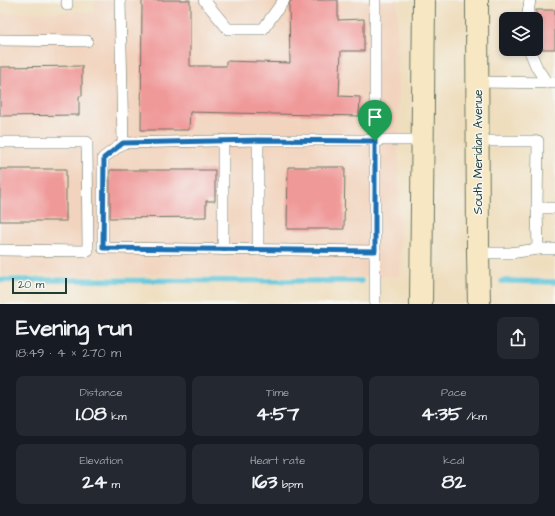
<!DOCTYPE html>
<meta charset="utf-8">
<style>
body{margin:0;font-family:"Architects Daughter",sans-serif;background:#242831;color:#f1f3f6;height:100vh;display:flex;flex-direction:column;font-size:15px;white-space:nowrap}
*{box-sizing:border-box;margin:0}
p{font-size:13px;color:#9ea1a6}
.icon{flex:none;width:22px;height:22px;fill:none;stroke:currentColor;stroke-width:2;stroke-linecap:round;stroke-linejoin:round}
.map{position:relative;height:304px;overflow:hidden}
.side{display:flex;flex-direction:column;background:#171b24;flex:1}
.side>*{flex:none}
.controls{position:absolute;left:499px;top:12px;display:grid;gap:8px}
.controls a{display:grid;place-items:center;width:44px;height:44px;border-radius:8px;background:#171b24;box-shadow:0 2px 6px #0003;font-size:20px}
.scale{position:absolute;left:12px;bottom:10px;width:55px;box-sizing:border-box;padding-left:4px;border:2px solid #1f3d34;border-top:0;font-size:11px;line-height:14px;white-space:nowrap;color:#1f3d34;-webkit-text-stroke:3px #f6f6f2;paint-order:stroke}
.pin{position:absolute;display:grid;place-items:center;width:34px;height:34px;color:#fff;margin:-41px -17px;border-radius:50% 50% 50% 0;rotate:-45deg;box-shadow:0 0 4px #0007}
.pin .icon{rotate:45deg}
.round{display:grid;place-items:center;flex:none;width:42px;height:42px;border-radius:8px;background:#242831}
.headline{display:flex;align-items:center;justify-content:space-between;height:68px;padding:0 16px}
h1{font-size:22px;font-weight:700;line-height:30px}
.stats{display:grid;grid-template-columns:repeat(3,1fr);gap:6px;height:68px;padding:4px 16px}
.stats div{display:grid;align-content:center;border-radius:8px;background:#242831;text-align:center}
.stats b{font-size:20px;font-weight:700}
.stats small{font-size:11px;font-weight:400}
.stats p{font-size:11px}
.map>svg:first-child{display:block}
.built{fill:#f2d4be}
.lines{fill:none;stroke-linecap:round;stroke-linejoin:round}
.stream{stroke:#5dc4da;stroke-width:5.5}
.building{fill:#f09999}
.service-casing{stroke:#687564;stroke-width:12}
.secondary-casing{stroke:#687564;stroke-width:24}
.service{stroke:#fff;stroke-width:11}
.secondary{stroke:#f7e8c3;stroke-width:22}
.route-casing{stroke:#fff;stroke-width:8}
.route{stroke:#1f6fb2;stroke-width:5}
.labels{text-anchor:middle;stroke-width:3;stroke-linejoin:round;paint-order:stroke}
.street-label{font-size:12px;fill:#1f3d34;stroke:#f6f6f2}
</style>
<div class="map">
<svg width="555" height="304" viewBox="0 0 555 304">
<rect width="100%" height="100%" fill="#f6f6f2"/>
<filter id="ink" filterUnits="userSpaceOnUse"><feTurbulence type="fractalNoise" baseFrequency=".025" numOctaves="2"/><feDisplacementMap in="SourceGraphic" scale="8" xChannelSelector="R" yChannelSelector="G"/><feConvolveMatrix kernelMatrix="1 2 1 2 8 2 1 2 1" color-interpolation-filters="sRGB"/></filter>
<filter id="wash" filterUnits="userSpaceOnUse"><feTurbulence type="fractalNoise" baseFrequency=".012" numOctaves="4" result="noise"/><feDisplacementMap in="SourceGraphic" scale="16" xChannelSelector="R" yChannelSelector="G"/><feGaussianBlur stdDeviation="0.9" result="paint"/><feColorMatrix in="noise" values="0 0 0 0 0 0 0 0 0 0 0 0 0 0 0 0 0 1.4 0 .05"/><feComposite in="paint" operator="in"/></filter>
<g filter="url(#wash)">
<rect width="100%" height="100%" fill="#efdebe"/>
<polygon class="built" points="95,0 397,0 400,277 97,275 0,275 0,13 95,12"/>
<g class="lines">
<g class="stream">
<polyline points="0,280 361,281"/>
<polyline points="502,281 555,282"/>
</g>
</g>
<g id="blocks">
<g class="building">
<polygon points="142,0 190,0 190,66 226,66 226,61 290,63 289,4 291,0 338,0 338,20 364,19 364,51 341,51 339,96 360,97 359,116 190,112 189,130 141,130"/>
<polygon points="536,10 555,10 555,49 537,49"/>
<polygon points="82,66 82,96 79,96 79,115 0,116 0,67"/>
<polygon points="288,167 345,167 344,229 287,229"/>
<rect x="0" y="169" width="66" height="52"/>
<polygon points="110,170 215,170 215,201 206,201 206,217 110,218"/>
</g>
</g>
</g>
<g filter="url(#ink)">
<use href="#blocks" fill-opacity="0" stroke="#687564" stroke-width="1"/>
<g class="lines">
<defs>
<g id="service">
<polyline points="67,0 67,5"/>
<polyline points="120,0 123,143 258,140 422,140"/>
<polyline points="204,0 228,29 263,29 284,0"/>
<polyline points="375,0 375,304"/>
<polyline points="527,19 530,0"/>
<polyline points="0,40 87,41"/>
<polyline points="529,49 537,68 547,83"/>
<polyline points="478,82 555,83"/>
<polyline points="258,140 258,250"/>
<polyline points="0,142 87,142 88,251 0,250"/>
<polyline points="123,143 103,158 103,248 375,251"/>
<polyline points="537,208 555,208"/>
<polyline points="538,249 555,249"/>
<polyline points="223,250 223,140"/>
<polyline points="478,253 510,253 538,249 537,208 538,141 478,141"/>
</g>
<g id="secondary">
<polyline points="477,0 478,253 479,304"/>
<polyline points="421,304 424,0"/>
</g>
</defs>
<use href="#service" class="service-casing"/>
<use href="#secondary" class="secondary-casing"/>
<use href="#service" class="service"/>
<use href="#secondary" class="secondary"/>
</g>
</g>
<g class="lines" filter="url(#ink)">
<defs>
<polygon id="route" points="258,140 375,141 375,251 103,248 104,158 123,143"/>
</defs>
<use href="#route" class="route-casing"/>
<use href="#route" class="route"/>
</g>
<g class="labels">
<g class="street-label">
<text transform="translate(478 152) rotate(-90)" y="4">South Meridian Avenue</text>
</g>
</g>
</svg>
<div class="controls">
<a><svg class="icon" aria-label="layers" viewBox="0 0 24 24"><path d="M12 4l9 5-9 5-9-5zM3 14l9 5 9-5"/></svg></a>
</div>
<div class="scale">20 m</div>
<div class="pin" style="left:375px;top:141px;background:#1e9e55"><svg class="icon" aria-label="arrive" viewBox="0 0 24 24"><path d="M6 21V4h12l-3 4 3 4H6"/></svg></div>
</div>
<section class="side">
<div class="headline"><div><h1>Evening run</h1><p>18:49 · 4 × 270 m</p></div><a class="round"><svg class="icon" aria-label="share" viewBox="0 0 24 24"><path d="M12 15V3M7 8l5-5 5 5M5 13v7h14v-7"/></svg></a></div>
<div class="stats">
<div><p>Distance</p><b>1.08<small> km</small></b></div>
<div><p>Time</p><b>4:57</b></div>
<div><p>Pace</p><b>4:35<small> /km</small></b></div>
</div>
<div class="stats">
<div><p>Elevation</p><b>24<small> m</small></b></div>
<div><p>Heart rate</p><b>163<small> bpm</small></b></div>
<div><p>kcal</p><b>82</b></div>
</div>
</section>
